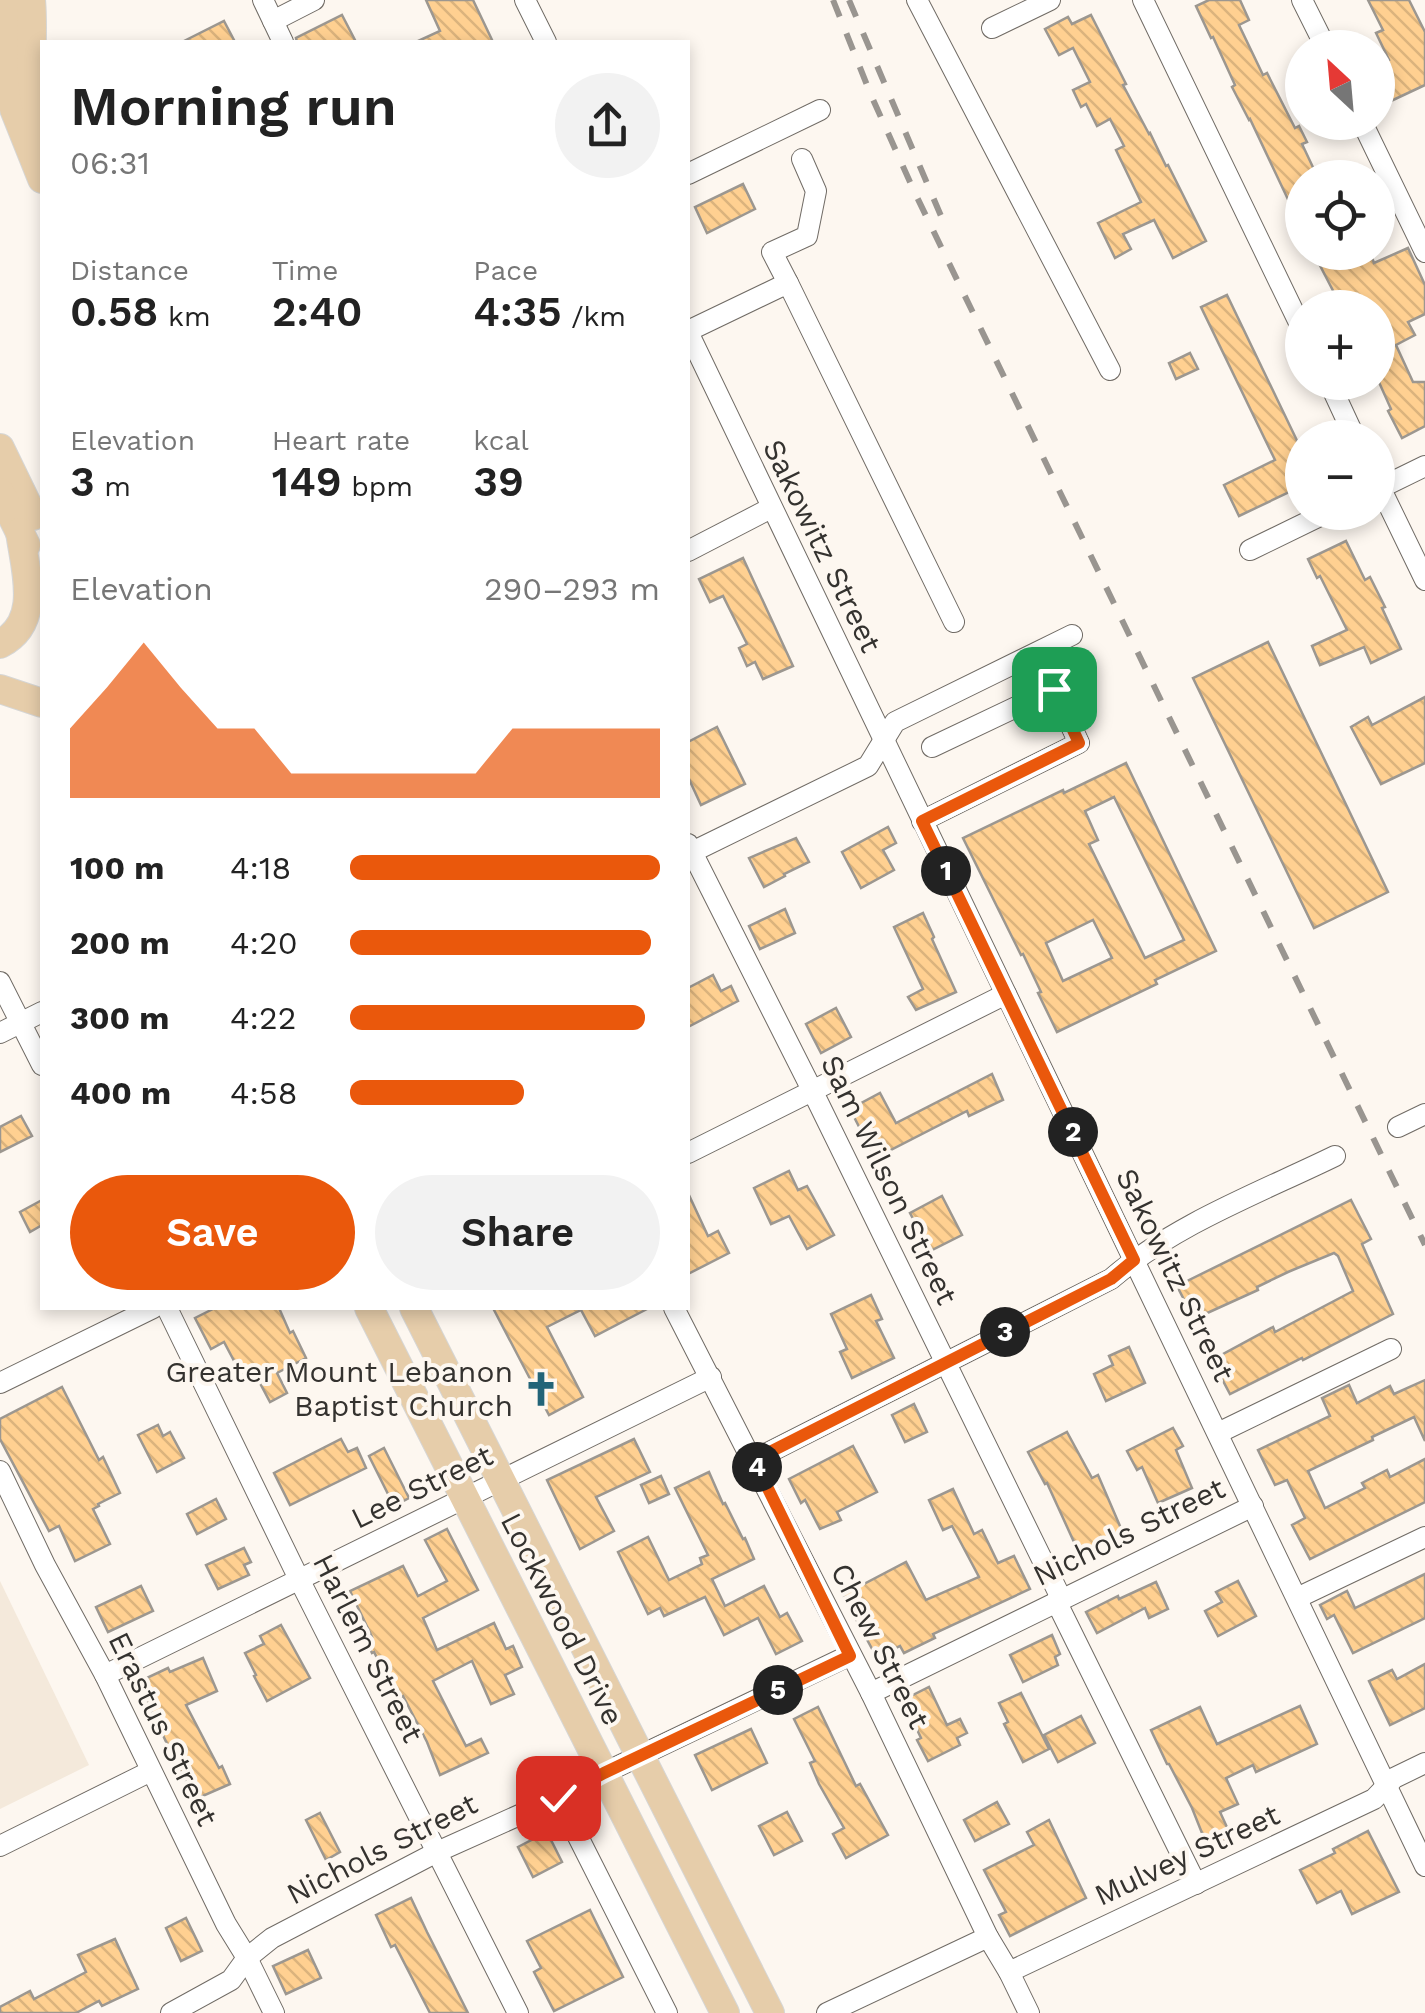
<!DOCTYPE html>
<meta charset="utf-8">
<style>
body{margin:0;font-family:"Work Sans",sans-serif;background:#f2f2f2;color:#222;height:100vh;display:flex;flex-direction:column;font-size:38px;white-space:nowrap}
*{box-sizing:border-box;margin:0}
p{font-size:32px;color:#767676}
.icon{flex:none;width:55px;height:55px;fill:none;stroke:currentColor;stroke-width:2;stroke-linecap:round;stroke-linejoin:round}
.map{position:relative;flex:1;overflow:hidden}
.drawer{position:absolute;left:40px;top:40px;width:650px;height:1270px;display:flex;flex-direction:column;background:#fff;border-radius:0px;box-shadow:0 5px 15px #0003}
.drawer>*{flex:none}
.needle{width:65px;rotate:334deg}
.fabs{position:absolute;left:1285px;top:30px;display:grid;gap:20px}
.fabs a{display:grid;place-items:center;width:110px;height:110px;border-radius:50%;background:#fff;box-shadow:0 5px 15px #0003;font-size:50px}
.pin{position:absolute;display:grid;place-items:center;width:85px;height:85px;color:#fff;margin:-42px;border-radius:20px;box-shadow:0 5px 15px #0006}
.km{position:absolute;width:50px;height:50px;margin:-25px;border-radius:50%;background:#222;color:#fff;font-size:28px;line-height:50px;text-align:center}
.round{display:grid;place-items:center;flex:none;width:105px;height:105px;border-radius:52px;background:#f2f2f2}
.headline{display:flex;align-items:center;justify-content:space-between;height:170px;padding:0 30px}
h1{font-size:55px;font-weight:600;line-height:75px}
.figures{display:grid;grid-template-columns:repeat(3,1fr);gap:15px;height:170px;padding:10px 30px}
.figures div{display:grid;align-content:center}
.figures b{font-size:42px;font-weight:600}
.figures small{font-size:28px;font-weight:400}
.figures p{font-size:28px}
.chart{height:280px;padding:20px 30px}
.chart p{display:flex;justify-content:space-between}
.chart svg{width:100%;height:180px;margin-top:10px;fill:#ea580c;opacity:.7}
.primary-button{display:flex;gap:20px;margin-top:auto;padding:20px 30px}
.primary-button a{flex:1;height:115px;border-radius:60px;background:#ea580c;color:#fff;font-size:40px;font-weight:600;line-height:115px;text-align:center}
.primary-button a+a{background:#f2f2f2;color:#222}
ul{padding:0 30px;list-style:none;font-size:32px}
li{display:grid;grid-template-columns:160px 120px 1fr;align-items:center;height:75px}
li i{height:25px;border-radius:12px;background:#ea580c}
.map>svg:first-child{display:block}
.built{fill:#f4e9db}
.building{fill:url(#building-back-hatch);stroke:#9c9790;stroke-width:2.5;fill-rule:evenodd}
.lines{fill:none;stroke-linecap:round;stroke-linejoin:round}
.minor-casing{stroke:#706b65;stroke-width:22}
.major-casing{stroke:#d6d6d5;stroke-width:30}
.minor{stroke:#fff;stroke-width:20}
.major{stroke:#e6cdaa;stroke-width:28}
.rail{stroke:#999590;stroke-width:6;stroke-dasharray:18 18;stroke-linecap:butt}
.route-casing{stroke:#fff;stroke-width:20}
.route{stroke:#ea580c;stroke-width:12}
.labels{text-anchor:middle;stroke-width:8;stroke-linejoin:round;paint-order:stroke}
.street-label{font-size:30px;fill:#34322f;stroke:#fdf7f0}
.poi-label{font-size:30px;fill:#34322f;stroke:#fdf7f0;text-anchor:end}
</style>
<div class="map">
<svg width="1425" height="2013" viewBox="0 0 1425 2013">
<defs>
<pattern id="building-back-hatch" width="6" height="6" patternUnits="userSpaceOnUse" patternTransform="scale(2.5)"><rect width="6" height="6" fill="#ffd091"/><path d="M-1 5l2 2M0 0l6 6M5-1l2 2" fill="none" stroke="#dbb37d"/></pattern>
</defs>
<rect width="100%" height="100%" fill="#fdf7f0"/>
<polygon class="built" points="0,1581 89,1765 0,1809"/>
<g class="building">
<polygon points="426,0 473,0 493,42 416,42 440,31"/>
<polygon points="1209,0 1240,0 1249,20 1239,25 1263,75 1267,73 1295,128 1299,126 1307,142 1302,144 1318,178 1302,178 1302,229 1250,119 1249,120 1232,87 1235,85 1213,37 1211,38 1196,6"/>
<polygon points="1368,0 1409,0 1425,32 1425,85 1391,101 1378,72 1378,65 1389,60 1376,33 1383,30"/>
<polygon points="342,15 356,42 297,42 296,38"/>
<polygon points="1091,15 1126,84 1123,85 1149,134 1150,133 1166,166 1168,165 1206,241 1173,258 1154,220 1123,234 1131,249 1115,258 1098,223 1141,202 1116,150 1124,146 1110,119 1097,126 1086,104 1081,107 1073,90 1090,82 1073,48 1059,55 1045,29 1068,17 1072,24"/>
<polygon points="224,21 235,42 182,42"/>
<polygon points="743,184 755,209 707,233 695,207"/>
<polygon points="1408,248 1425,285 1425,314 1408,322 1415,335 1396,345 1413,382 1425,382 1425,426 1402,438 1388,411 1391,409 1378,380 1378,308 1342,308 1313,252 1370,252 1374,263"/>
<polygon points="1227,295 1302,451 1302,486 1239,516 1224,485 1275,460 1201,307"/>
<polygon points="1190,353 1198,369 1176,379 1169,363"/>
<polygon points="1346,541 1365,580 1370,577 1385,607 1382,608 1401,649 1371,663 1364,647 1320,665 1312,646 1347,630 1320,576 1317,578 1308,559"/>
<polygon points="743,558 793,666 763,679 755,662 747,666 739,648 747,644 723,596 710,602 699,579"/>
<polygon points="1268,642 1388,892 1314,928 1193,678"/>
<polygon points="1425,697 1425,763 1381,784 1351,727 1368,717 1372,725"/>
<polygon points="717,727 745,784 701,805 688,777 688,742"/>
<path d="M1126,763L1216,951L1155,980L1157,984L1057,1032L1038,993L1041,992L1023,954L1021,955L963,838L1063,790L1064,793ZM1114,797L1184,940L1145,958L1089,844L1098,840L1085,811ZM1093,920L1112,958L1063,981L1046,943Z"/>
<polygon points="888,827 896,843 883,850 894,870 861,888 842,852"/>
<polygon points="796,838 809,862 784,874 785,876 764,887 749,858"/>
<polygon points="785,909 795,933 760,949 749,926"/>
<polygon points="923,913 934,937 932,939 956,992 916,1010 908,997 923,989 894,927"/>
<polygon points="713,975 721,991 731,986 738,1001 688,1027 688,988"/>
<polygon points="836,1008 851,1037 821,1053 806,1024"/>
<polygon points="992,1074 1003,1100 969,1116 967,1111 875,1158 850,1109 880,1093 896,1123"/>
<polygon points="21,1116 32,1136 0,1152 0,1127"/>
<polygon points="789,1171 798,1190 807,1186 834,1235 807,1249 789,1216 771,1224 754,1188"/>
<polygon points="688,1193 708,1236 718,1231 729,1253 688,1274"/>
<polygon points="942,1196 962,1235 930,1251 910,1213"/>
<polygon points="42,1200 42,1225 30,1232 20,1212"/>
<polygon points="1351,1200 1371,1239 1362,1244 1393,1314 1303,1360 1302,1358 1230,1394 1212,1360 1273,1327 1275,1332 1353,1291 1338,1256 1334,1253 1288,1272 1257,1287 1258,1290 1194,1319 1177,1286"/>
<polygon points="871,1295 882,1319 876,1321 894,1358 852,1378 840,1352 847,1349 831,1314"/>
<polygon points="215,1308 279,1308 290,1333 293,1331 306,1358 277,1373 287,1393 270,1402 252,1368 241,1374 224,1342 211,1349 195,1318"/>
<polygon points="493,1308 649,1308 595,1336 581,1310 547,1327 583,1397 549,1415"/>
<polygon points="1129,1347 1145,1383 1106,1401 1094,1374 1113,1365 1109,1356"/>
<polygon points="1425,1380 1425,1441 1414,1417 1372,1437 1373,1440 1308,1471 1325,1508 1365,1488 1362,1483 1387,1470 1390,1477 1425,1459 1425,1502 1310,1559 1292,1525 1305,1518 1287,1480 1275,1485 1258,1450 1330,1416 1322,1398 1349,1385 1357,1403 1390,1386 1394,1394"/>
<polygon points="62,1387 99,1460 103,1457 120,1493 98,1504 99,1506 93,1509 110,1544 75,1561 59,1526 49,1531 0,1439 0,1419"/>
<polygon points="914,1404 927,1432 905,1442 892,1415"/>
<polygon points="158,1425 163,1436 170,1432 184,1458 157,1472 138,1435"/>
<polygon points="1173,1428 1183,1446 1176,1450 1192,1488 1158,1503 1142,1467 1137,1470 1127,1451"/>
<polygon points="1067,1432 1092,1478 1098,1475 1123,1533 1079,1553 1047,1483 1045,1484 1028,1452"/>
<polygon points="341,1439 348,1452 357,1448 366,1468 290,1505 274,1473"/>
<polygon points="634,1439 650,1472 596,1497 614,1531 580,1549 547,1480"/>
<polygon points="853,1446 877,1492 837,1512 841,1520 820,1529 805,1500 801,1503 789,1479"/>
<polygon points="384,1448 409,1498 394,1506 369,1456"/>
<polygon points="709,1472 723,1504 725,1503 743,1539 745,1538 754,1559 712,1579 725,1606 764,1586 780,1617 787,1613 802,1641 776,1654 758,1618 724,1635 705,1597 664,1616 660,1608 648,1614 618,1552 648,1537 669,1580 702,1564 700,1558 708,1555 675,1488"/>
<polygon points="661,1476 669,1494 649,1503 641,1485"/>
<polygon points="953,1489 974,1534 982,1530 998,1563 1014,1556 1030,1589 933,1634 935,1638 904,1653 900,1646 877,1658 843,1595 906,1562 926,1600 979,1577 952,1526 943,1530 929,1500"/>
<polygon points="216,1499 226,1519 197,1534 187,1514"/>
<polygon points="447,1529 478,1590 423,1618 437,1650 494,1623 506,1649 513,1646 522,1667 505,1675 514,1694 491,1704 472,1661 433,1681 466,1746 481,1739 488,1753 440,1775 427,1742 403,1696 398,1699 374,1652 372,1653 366,1640 372,1637 350,1591 403,1566 418,1596 447,1581 425,1540"/>
<polygon points="244,1548 251,1562 244,1565 249,1575 218,1589 206,1565"/>
<polygon points="1425,1574 1425,1618 1353,1653 1334,1615 1327,1619 1320,1605 1347,1591 1355,1608"/>
<polygon points="1238,1581 1256,1616 1218,1636 1205,1611 1222,1602 1216,1592"/>
<polygon points="1156,1582 1168,1609 1149,1618 1145,1608 1097,1633 1086,1612 1118,1596 1119,1599"/>
<polygon points="141,1586 153,1611 108,1632 96,1607"/>
<polygon points="281,1625 310,1678 267,1701 254,1676 256,1675 245,1653 264,1644 260,1636"/>
<polygon points="1052,1635 1060,1654 1055,1657 1058,1665 1023,1682 1010,1655"/>
<polygon points="203,1658 217,1691 186,1705 219,1768 222,1766 230,1784 196,1799 176,1763 138,1682 168,1668 170,1672"/>
<polygon points="1425,1664 1425,1708 1390,1725 1369,1681 1392,1670 1397,1679"/>
<polygon points="929,1687 947,1725 960,1719 967,1733 957,1738 960,1745 928,1761 917,1740 921,1738 903,1700"/>
<polygon points="1021,1693 1049,1749 1023,1762 1004,1724 1008,1722 999,1703"/>
<polygon points="1300,1706 1317,1744 1256,1772 1253,1765 1226,1778 1238,1804 1220,1812 1232,1838 1208,1848 1192,1808 1169,1764 1167,1764 1151,1730 1200,1707 1217,1744"/>
<polygon points="818,1707 856,1786 860,1784 888,1835 846,1858 833,1834 844,1828 819,1784 810,1763 815,1761 794,1719"/>
<polygon points="1081,1716 1095,1743 1058,1762 1044,1735"/>
<polygon points="751,1729 767,1763 712,1790 695,1755"/>
<polygon points="997,1802 1009,1824 975,1841 964,1820"/>
<polygon points="787,1812 802,1841 774,1855 759,1826"/>
<polygon points="320,1813 340,1852 326,1860 306,1820"/>
<polygon points="1049,1820 1086,1898 1010,1936 999,1915 1006,1912 984,1870 1034,1845 1027,1832"/>
<polygon points="1368,1831 1399,1892 1352,1914 1341,1891 1317,1903 1300,1870 1335,1853 1333,1849"/>
<polygon points="547,1832 562,1862 533,1877 518,1847"/>
<polygon points="411,1898 427,1932 468,2013 430,2013 395,1945 391,1947 376,1915"/>
<polygon points="590,1910 623,1977 554,2011 534,1972 541,1968 527,1941"/>
<polygon points="186,1918 202,1951 181,1961 166,1928"/>
<polygon points="115,1939 138,1989 102,2006 99,2001 76,2013 0,2013 0,2007 30,1991 34,1999 86,1972 78,1955"/>
<polygon points="308,1950 321,1978 286,1994 273,1966"/>
</g>
<g class="lines">
<defs>
<g id="minor">
<polyline points="263,0 283,42"/>
<polyline points="525,0 546,42"/>
<polyline points="917,0 1110,370"/>
<polyline points="1143,0 1302,329"/>
<polyline points="1302,0 1326,48"/>
<polyline points="273,21 314,0"/>
<polyline points="992,28 1050,0"/>
<polyline points="1362,122 1425,252"/>
<polyline points="688,174 820,110"/>
<polyline points="788,283 772,252 807,236 816,191 802,159"/>
<polyline points="688,331 788,283 954,622"/>
<polyline points="688,332 1425,1866"/>
<polyline points="1329,382 1355,438"/>
<polyline points="1378,483 1425,580"/>
<polyline points="1378,489 1425,466"/>
<polyline points="1250,550 1328,512"/>
<polyline points="688,551 771,508"/>
<polyline points="932,747 1054,689"/>
<polyline points="922,821 1079,743 1037,653"/>
<polyline points="688,844 812,1090 1061,1598"/>
<polyline points="688,854 868,766 895,722 1072,635"/>
<polyline points="0,982 42,1065"/>
<polyline points="0,1033 42,1012"/>
<polyline points="1398,1127 1425,1114"/>
<polyline points="688,1153 1006,994"/>
<polyline points="167,1308 300,1581 518,2013"/>
<polyline points="674,1308 871,1693 988,1937 1009,1972 1029,2013"/>
<polyline points="0,1383 153,1308"/>
<polyline points="1218,1433 1391,1349"/>
<path d="M754,1460L1111,1279C1175,1224 1259,1193 1335,1156"/>
<polyline points="0,1471 45,1565 105,1675 226,1924 247,1958 274,2013"/>
<polyline points="1297,1598 1425,1537"/>
<polyline points="1056,1601 1196,1884"/>
<polyline points="105,1675 711,1377"/>
<polyline points="871,1693 1253,1506"/>
<polyline points="558,1797 667,2013"/>
<polyline points="0,1846 151,1771"/>
<polyline points="1009,1972 1374,1799 1394,1778 1425,1763"/>
<polyline points="171,2013 231,1980 247,1958 272,1938 437,1852 573,1791 604,1773 850,1655"/>
<polyline points="827,2013 988,1937"/>
</g>
<g id="major">
<polyline points="10,0 9,66 14,109 42,179"/>
<path d="M31,0C35,40 25,85 42,123"/>
<polyline points="0,448 33,516"/>
<polyline points="0,492 26,545"/>
<path d="M0,644C43,622 25,570 20,532"/>
<polyline points="0,689 42,703"/>
<polyline points="369,1308 725,2013"/>
<polyline points="414,1308 770,2013"/>
</g>
</defs>
<use href="#minor" class="minor-casing"/>
<use href="#major" class="major-casing"/>
<use href="#minor" class="minor"/>
<use href="#major" class="major"/>
<g class="rail">
<polyline points="833,0 871,95 914,191 1425,1245"/>
<polyline points="849,0 941,216"/>
</g>
</g>
<g class="lines">
<defs>
<polyline id="route" points="558,1798 604,1773 850,1656 754,1460 1111,1279 1134,1260 922,821 1079,743 1054,689"/>
</defs>
<use href="#route" class="route-casing"/>
<use href="#route" class="route"/>
</g>
<defs>
<symbol id="church-bare" viewBox="-9 -9 18 18"><path d="M-1.2-6h2.4v3.5h3.3v2.4h-3.3V6h-2.4V-.1h-3.3v-2.4h3.3Z" fill="#226478" stroke="#fdf7f0" stroke-width="2.5" paint-order="stroke"/></symbol>
</defs>
<g fill-rule="evenodd">
<use href="#church-bare" x="516" y="1364" width="50" height="50"/>
</g>
<g class="labels">
<g class="street-label">
<text transform="translate(822 546) rotate(64)" y="10">Sakowitz Street</text>
<text transform="translate(889 1180) rotate(64)" y="10">Sam Wilson Street</text>
<text transform="translate(1175 1275) rotate(64)" y="10">Sakowitz Street</text>
<text transform="translate(422 1487) rotate(-26)" y="10">Lee Street</text>
<text transform="translate(1129 1532) rotate(-26)" y="10">Nichols Street</text>
<text transform="translate(562 1619) rotate(63)" y="10">Lockwood Drive</text>
<text transform="translate(880 1646) rotate(63)" y="10">Chew Street</text>
<text transform="translate(368 1648) rotate(63)" y="10">Harlem Street</text>
<text transform="translate(163 1729) rotate(64)" y="10">Erastus Street</text>
<text transform="translate(382 1849) rotate(-27)" y="10">Nichols Street</text>
<text transform="translate(1187 1855) rotate(-25)" y="10">Mulvey Street</text>
</g>
<g class="poi-label">
<text x="513" y="1382">Greater Mount Lebanon<tspan x="513" dy="34">Baptist Church</tspan></text>
</g>
</g>
</svg>
<div class="fabs">
<a><svg class="needle" viewBox="-14 -14 28 28"><path d="M0-13l5 13h-10z" fill="#e53935"/><path d="M0 13l5-13h-10z" fill="#767676"/></svg></a>
<a><svg class="icon" aria-label="locate" viewBox="0 0 24 24"><circle cx="12" cy="12" r="6"/><path d="M12 2v4M12 18v4M2 12h4M18 12h4"/></svg></a>
<a>+</a>
<a>−</a>
</div>
<div class="pin" style="left:1054px;top:689px;background:#1e9e55"><svg class="icon" aria-label="arrive" viewBox="0 0 24 24"><path d="M6 21V4h12l-3 4 3 4H6"/></svg></div>
<div class="pin" style="left:558px;top:1798px;background:#d93025"><svg class="icon" aria-label="check" viewBox="0 0 24 24"><path d="M5 12l5 5 9-10"/></svg></div>
<b class="km" style="left:946px;top:871px">1</b>
<b class="km" style="left:1073px;top:1132px">2</b>
<b class="km" style="left:1005px;top:1332px">3</b>
<b class="km" style="left:757px;top:1467px">4</b>
<b class="km" style="left:778px;top:1690px">5</b>
<section class="drawer">
<div class="headline"><div><h1>Morning run</h1><p>06:31</p></div><a class="round"><svg class="icon" aria-label="share" viewBox="0 0 24 24"><path d="M12 15V3M7 8l5-5 5 5M5 13v7h14v-7"/></svg></a></div>
<div class="figures">
<div><p>Distance</p><b>0.58<small> km</small></b></div>
<div><p>Time</p><b>2:40</b></div>
<div><p>Pace</p><b>4:35<small> /km</small></b></div>
</div>
<div class="figures">
<div><p>Elevation</p><b>3<small> m</small></b></div>
<div><p>Heart rate</p><b>149<small> bpm</small></b></div>
<div><p>kcal</p><b>39</b></div>
</div>
<div class="chart"><p><span>Elevation</span>290–293 m</p>
<svg viewBox="0 0 160 44" preserveAspectRatio="none"><path d="M0 44V27L10 17L20 6L30 17L40 27L50 27L60 38L70 38L80 38L90 38L100 38L110 38L120 27L130 27L140 27L150 27L160 27V44z"/></svg>
</div>
<ul>
<li><b>100 m</b>4:18<i style="width:100%"></i></li>
<li><b>200 m</b>4:20<i style="width:97%"></i></li>
<li><b>300 m</b>4:22<i style="width:95%"></i></li>
<li><b>400 m</b>4:58<i style="width:56%"></i></li>
</ul>
<div class="primary-button"><a>Save</a><a>Share</a></div>
</section>
</div>
